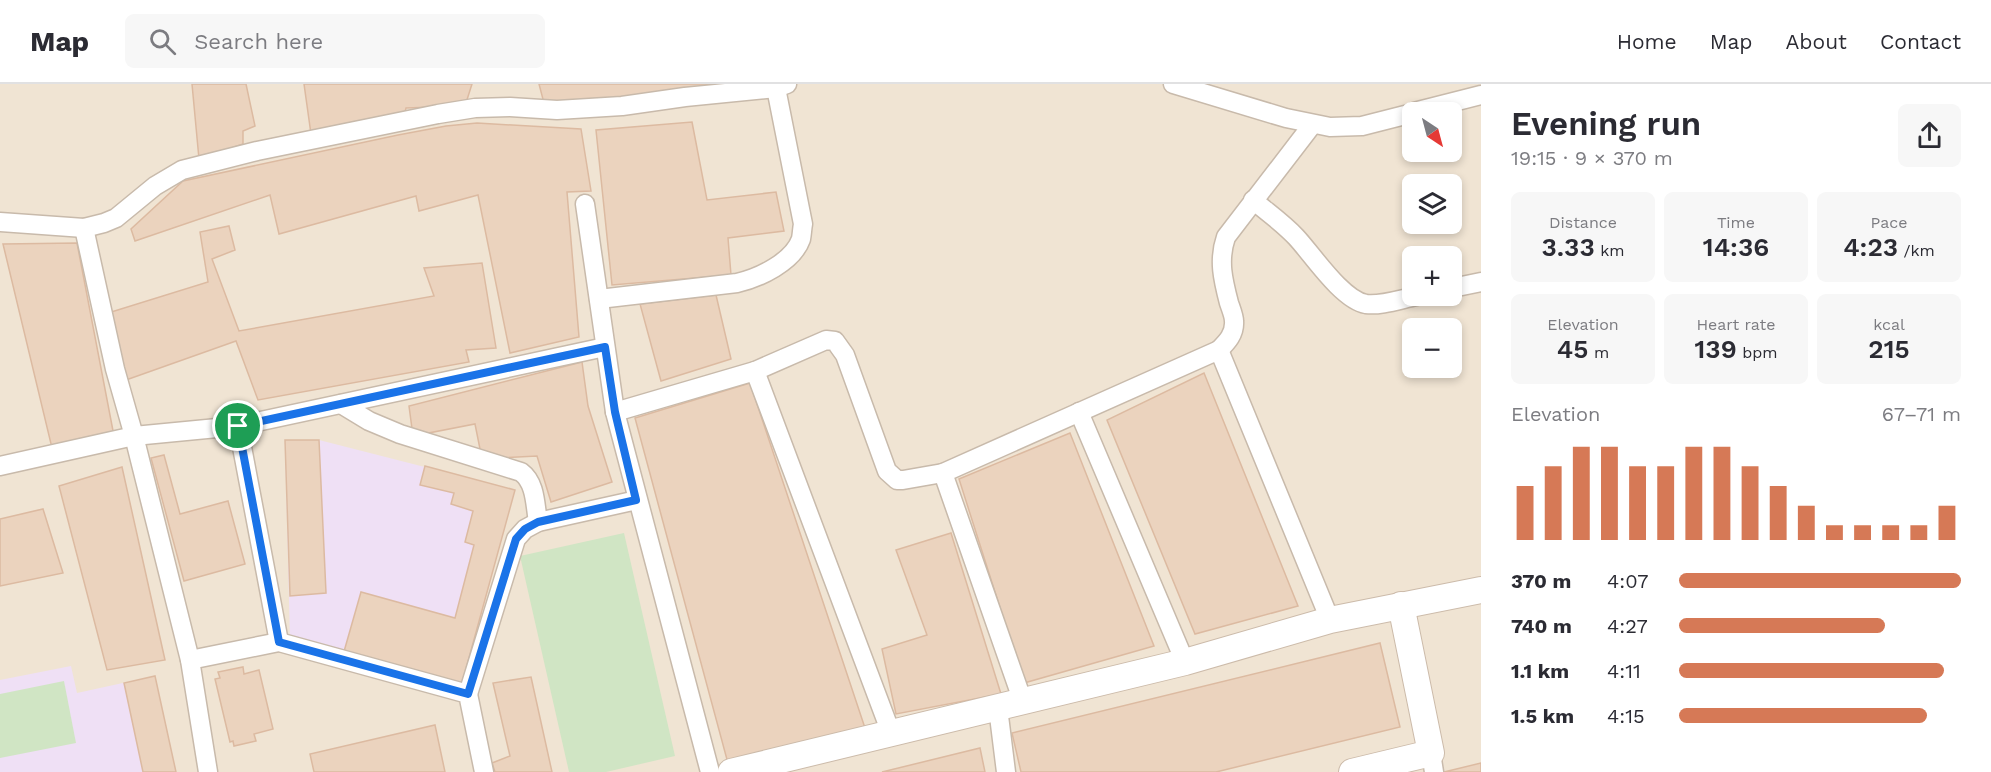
<!DOCTYPE html>
<meta charset="utf-8">
<style>
body{margin:0;font-family:"Work Sans",sans-serif;background:#f7f7f7;color:#2b2b33;height:100vh;display:flex;flex-direction:column;font-size:22px;white-space:nowrap}
*{box-sizing:border-box;margin:0}
p{font-size:20px;color:#7c7c81}
.icon{flex:none;width:33px;height:33px;fill:none;stroke:currentColor;stroke-width:2;stroke-linecap:round;stroke-linejoin:round}
.map{position:relative;flex:1;overflow:hidden}
.details{display:flex;flex-direction:column;background:#fff;width:510px}
.details>*{flex:none}
.needle{width:39px;rotate:144deg}
.fabs{position:absolute;left:1402px;top:18px;display:grid;gap:12px}
.fabs a{display:grid;place-items:center;width:60px;height:60px;border-radius:9px;background:#fff;box-shadow:0 3px 9px #0003;font-size:30px}
.pin{position:absolute;display:grid;place-items:center;width:51px;height:51px;color:#fff;margin:-26px;border:3px solid #fff;border-radius:50%;box-shadow:0 2px 6px #0007}
.round{display:grid;place-items:center;flex:none;width:63px;height:63px;border-radius:9px;background:#f7f7f7}
.headline{display:flex;align-items:center;justify-content:space-between;height:102px;padding:0 30px}
h1{font-size:33px;font-weight:600;line-height:45px}
.stats{display:grid;grid-template-columns:repeat(3,1fr);gap:9px;height:102px;padding:6px 30px}
.stats div{display:grid;align-content:center;border-radius:9px;background:#f7f7f7;text-align:center}
.stats b{font-size:26px;font-weight:600}
.stats small{font-size:16px;font-weight:400}
.stats p{font-size:16px}
.chart{height:168px;padding:12px 30px}
.chart p{display:flex;justify-content:space-between}
.chart svg{width:100%;height:108px;margin-top:6px;stroke:#d67956;stroke-width:6}
ul{padding:0 30px;list-style:none;font-size:20px}
li{display:grid;grid-template-columns:96px 72px 1fr;align-items:center;height:45px}
li i{height:15px;border-radius:8px;background:#d67956}
header{display:flex;align-items:center;gap:36px;box-sizing:border-box;height:84px;padding:0 30px;background:#fff;border-bottom:2px solid #e1e1e2}
header strong{font-size:28px}
nav{display:flex;gap:33px;margin-inline-start:auto;font-size:21px}
.search{width:420px;height:54px;background:#f7f7f7;display:flex;align-items:center;gap:15px;box-sizing:border-box;padding:0 21px;border-radius:9px;color:#7c7c81;font-size:22px}
main{display:flex;flex:1;min-height:0}
.map>svg:first-child{display:block}
.residential{fill:#f0e4d3;fill-rule:evenodd}
.education{fill:#efe0f5}
.green{fill:#d0e5c4}
.building{fill:#ebd3be;stroke:#dcbaa1;stroke-width:1.5}
.lines{fill:none;stroke-linecap:round;stroke-linejoin:round}
.street-casing{stroke:#c8baab;stroke-width:21}
.secondary-casing{stroke:#cba;stroke-width:28}
.street{stroke:#fff;stroke-width:18}
.secondary{stroke:#fff;stroke-width:26}
.route-casing{stroke:#fff;stroke-width:12}
.route{stroke:#1a73e8;stroke-width:8}
</style>
<header>
<strong>Map</strong>
<div class="search"><svg class="icon" aria-label="search" viewBox="0 0 24 24"><circle cx="10" cy="10" r="6"/><path d="M15 15l6 6"/></svg>Search here</div>
<nav><a>Home</a><a>Map</a><a>About</a><a>Contact</a></nav>
</header>
<main>
<div class="map">
<svg width="1481" height="688" viewBox="0 0 1481 688">
<rect width="100%" height="100%" fill="#f9f2e4"/>
<path class="residential" d="M0,0H1481V688H0ZM1413,28H1452V68H1413ZM1413,100H1452V140H1413ZM1413,172H1452V212H1413ZM1413,244H1452V284H1413Z"/>
<g class="education">
<polygon points="285,356 319,356 515,406 461,603 290,555"/>
<polygon points="71,582 77,609 155,592 176,688 0,688 0,596"/>
</g>
<g class="green">
<polygon points="624,449 675,672 606,688 569,688 520,472"/>
<polygon points="64,597 76,659 0,674 0,610"/>
</g>
<g class="building">
<polygon points="192,0 246,0 255,42 243,47 243,60 199,75"/>
<polygon points="304,0 472,0 465,22 406,24 403,36 311,50"/>
<polygon points="539,0 712,0 654,15 545,23"/>
<polygon points="692,38 707,116 776,108 784,147 728,154 731,191 612,201 596,46"/>
<polygon points="477,39 581,45 591,107 567,108 579,253 510,269 478,111 419,127 416,112 279,150 270,111 135,157 131,145 183,97 398,51 446,42"/>
<polygon points="229,142 235,166 212,175 239,247 434,212 424,184 482,179 496,264 466,266 469,278 258,316 236,257 126,296 108,229 208,198 200,148"/>
<polygon points="77,159 114,352 52,364 3,160"/>
<polygon points="716,211 731,275 661,297 640,220"/>
<polygon points="582,278 588,322 612,398 551,418 537,372 482,375 475,340 413,352 409,322"/>
<polygon points="1204,289 1298,522 1195,550 1107,336"/>
<polygon points="750,299 866,647 729,683 635,334"/>
<polygon points="1070,349 1154,562 1024,599 959,395"/>
<polygon points="285,356 319,356 326,509 290,512"/>
<polygon points="164,371 180,430 228,417 245,480 184,497 151,374"/>
<polygon points="425,382 515,406 461,603 343,571 361,508 455,534 474,461 465,458 473,427 451,420 454,409 420,401"/>
<polygon points="122,383 165,576 107,586 59,402"/>
<polygon points="43,425 63,489 0,502 0,435"/>
<polygon points="951,449 1001,610 896,630 882,565 927,551 896,466"/>
<polygon points="1380,559 1400,643 1216,688 1021,688 1012,649"/>
<polygon points="243,583 244,590 259,586 273,645 254,650 256,657 234,662 233,657 230,658 215,595 220,594 218,588"/>
<polygon points="155,592 176,688 143,688 124,599"/>
<polygon points="531,593 552,688 495,688 492,679 510,672 493,599"/>
<polygon points="435,641 445,688 314,688 310,670"/>
<polygon points="980,664 985,688 882,688"/>
<polygon points="1481,679 1481,688 1444,688"/>
</g>
<g class="lines">
<defs>
<g id="street">
<polyline points="1173,0 1286,34 1330,43 1362,42 1413,29"/>
<polyline points="1414,28 1481,11"/>
<path d="M1253,116C1267,128 1283,139 1296,153C1312,170 1342,216 1366,220C1381,222 1401,215 1417,212"/>
<polyline points="585,120 615,328 710,688"/>
<polyline points="0,138 84,144 104,139 116,134 155,102 182,86 257,67 438,30 475,24 510,23 557,26 622,22 685,13 776,4 787,0"/>
<polyline points="84,144 115,285 134,352 190,576 208,688"/>
<polyline points="1452,204 1481,198"/>
<path d="M599,215L737,199C759,194 793,178 801,155C802,150 802,145 803,140L776,4"/>
<path d="M1219,266C1227,258 1235,250 1234,237C1234,232 1231,225 1229,219C1223,196 1218,176 1226,153L1312,41"/>
<polyline points="755,287 826,256 835,257 845,271 887,387 897,396 903,396 943,389"/>
<path d="M341,320L369,337L400,350L521,388C536,399 535,421 538,438"/>
<polyline points="615,328 755,287 891,649"/>
<polyline points="1079,328 1185,578"/>
<polyline points="238,342 279,558"/>
<polyline points="0,382 134,352 238,342 605,263"/>
<polyline points="190,576 279,558 468,610 484,688"/>
<polyline points="468,610 516,455 525,445 538,438 637,416"/>
<polyline points="1023,618 943,389 1219,266 1330,536"/>
<polyline points="998,624 1006,688"/>
<polyline points="1431,669 1434,688"/>
</g>
<g id="secondary">
<polyline points="731,688 1185,578 1330,536 1481,506"/>
<polyline points="1352,688 1431,669 1401,521"/>
</g>
</defs>
<use href="#street" class="street-casing"/>
<use href="#secondary" class="secondary-casing"/>
<use href="#street" class="street"/>
<use href="#secondary" class="secondary"/>
</g>
<g class="lines">
<defs>
<polygon id="route" points="605,263 615,328 636,416 538,438 525,445 516,455 468,610 279,558 238,342"/>
</defs>
<use href="#route" class="route-casing"/>
<use href="#route" class="route"/>
</g>
</svg>
<div class="fabs">
<a><svg class="needle" viewBox="-14 -14 28 28"><path d="M0-13l5 13h-10z" fill="#e53935"/><path d="M0 13l5-13h-10z" fill="#7c7c81"/></svg></a>
<a><svg class="icon" aria-label="layers" viewBox="0 0 24 24"><path d="M12 4l9 5-9 5-9-5zM3 14l9 5 9-5"/></svg></a>
<a>+</a>
<a>−</a>
</div>
<div class="pin" style="left:238px;top:342px;background:#1e9e55"><svg class="icon" aria-label="arrive" viewBox="0 0 24 24"><path d="M6 21V4h12l-3 4 3 4H6"/></svg></div>
</div>
<section class="details">
<div class="headline"><div><h1>Evening run</h1><p>19:15 · 9 × 370 m</p></div><a class="round"><svg class="icon" aria-label="share" viewBox="0 0 24 24"><path d="M12 15V3M7 8l5-5 5 5M5 13v7h14v-7"/></svg></a></div>
<div class="stats">
<div><p>Distance</p><b>3.33<small> km</small></b></div>
<div><p>Time</p><b>14:36</b></div>
<div><p>Pace</p><b>4:23<small> /km</small></b></div>
</div>
<div class="stats">
<div><p>Elevation</p><b>45<small> m</small></b></div>
<div><p>Heart rate</p><b>139<small> bpm</small></b></div>
<div><p>kcal</p><b>215</b></div>
</div>
<div class="chart"><p><span>Elevation</span>67–71 m</p>
<svg viewBox="0 0 160 44" preserveAspectRatio="none"><path d="M5 44V22M15 44V14M25 44V6M35 44V6M45 44V14M55 44V14M65 44V6M75 44V6M85 44V14M95 44V22M105 44V30M115 44V38M125 44V38M135 44V38M145 44V38M155 44V30"/></svg>
</div>
<ul>
<li><b>370 m</b>4:07<i style="width:100%"></i></li>
<li><b>740 m</b>4:27<i style="width:73%"></i></li>
<li><b>1.1 km</b>4:11<i style="width:94%"></i></li>
<li><b>1.5 km</b>4:15<i style="width:88%"></i></li>
</ul>
</section>
</main>
